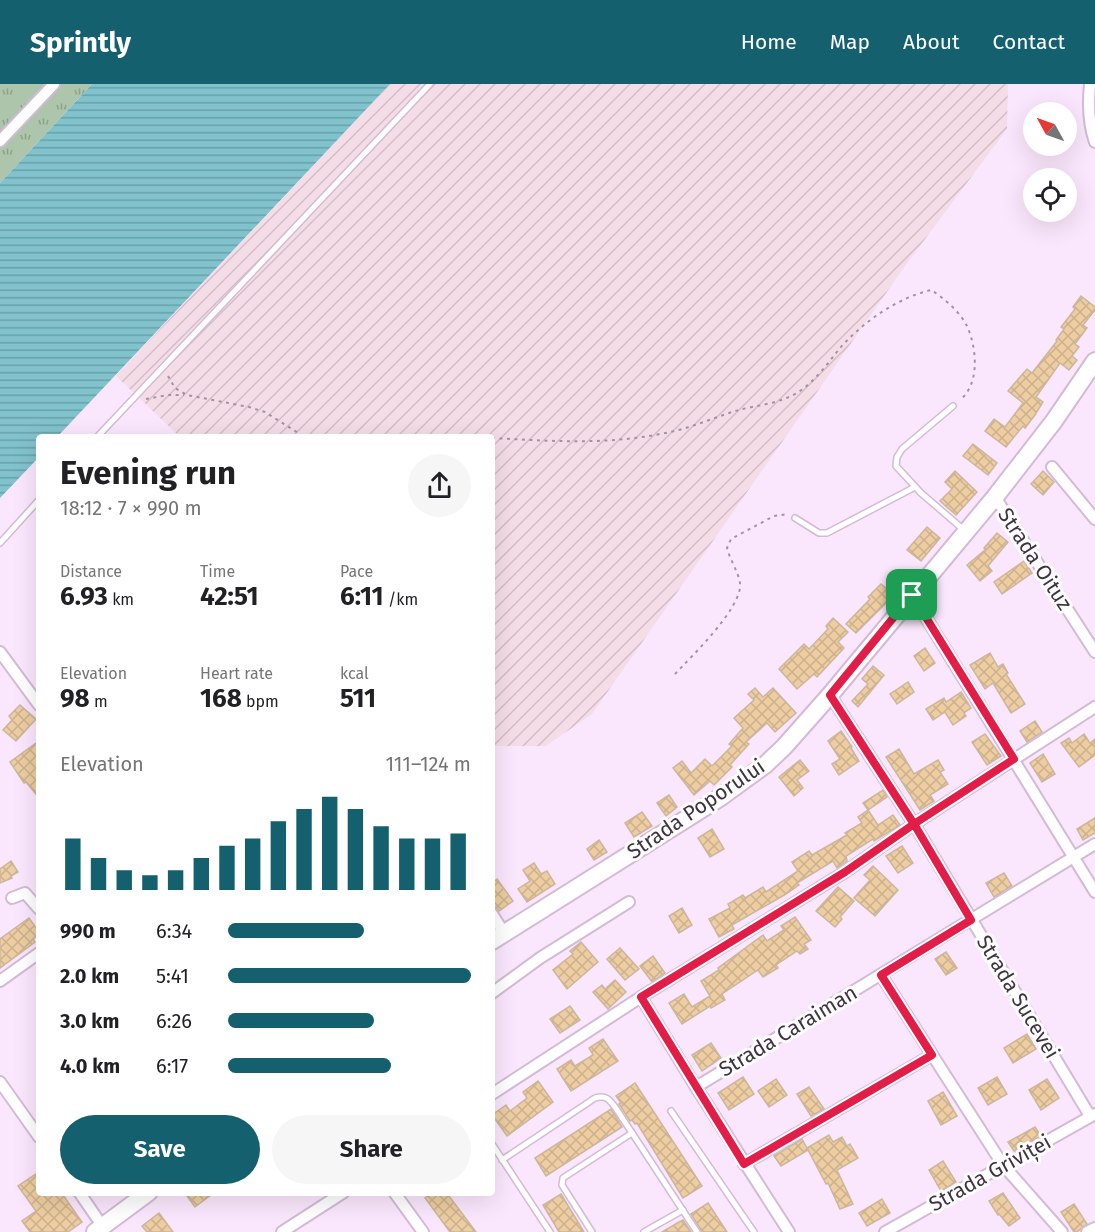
<!DOCTYPE html>
<meta charset="utf-8">
<style>
body{margin:0;font-family:"Fira Sans",sans-serif;background:#f6f6f6;color:#202124;height:100vh;display:flex;flex-direction:column;font-size:22px;white-space:nowrap}
*{box-sizing:border-box;margin:0}
p{font-size:20px;color:#757577}
.icon{flex:none;width:33px;height:33px;fill:none;stroke:currentColor;stroke-width:2;stroke-linecap:round;stroke-linejoin:round}
.map{position:relative;flex:1;overflow:hidden}
.sheet{position:absolute;left:36px;top:350px;width:459px;height:762px;display:flex;flex-direction:column;background:#fff;border-radius:6px;box-shadow:0 6px 24px #0002}
.sheet>*{flex:none}
.needle{width:39px;rotate:310deg}
.buttons{position:absolute;left:1023px;top:18px;display:grid;gap:12px}
.buttons a{display:grid;place-items:center;width:54px;height:54px;border-radius:50%;background:#fff;box-shadow:0 6px 24px #0002;font-size:30px}
.pin{position:absolute;display:grid;place-items:center;width:51px;height:51px;color:#fff;margin:-26px;border-radius:12px;box-shadow:0 3px 9px #0006}
.round{display:grid;place-items:center;flex:none;width:63px;height:63px;border-radius:32px;background:#f6f6f6}
.overview{display:flex;align-items:center;justify-content:space-between;height:102px;padding:0 24px}
h1{font-size:33px;font-weight:700;line-height:45px}
.stats{display:grid;grid-template-columns:repeat(3,1fr);gap:9px;height:102px;padding:6px 24px}
.stats div{display:grid;align-content:center}
.stats b{font-size:26px;font-weight:700}
.stats small{font-size:16px;font-weight:400}
.stats p{font-size:16px}
.chart{height:168px;padding:12px 24px}
.chart p{display:flex;justify-content:space-between}
.chart svg{width:100%;height:108px;margin-top:6px;stroke:#15606e;stroke-width:6}
.cta{display:flex;gap:12px;margin-top:auto;padding:12px 24px}
.cta a{flex:1;height:69px;border-radius:36px;background:#15606e;color:#fff;font-size:24px;font-weight:700;line-height:69px;text-align:center}
.cta a+a{background:#f6f6f6;color:#202124}
ul{padding:0 24px;list-style:none;font-size:20px}
li{display:grid;grid-template-columns:96px 72px 1fr;align-items:center;height:45px}
li i{height:15px;border-radius:8px;background:#15606e}
header{display:flex;align-items:center;gap:36px;box-sizing:border-box;height:84px;padding:0 30px;background:#15606e;color:#fff}
header strong{font-size:28px}
nav{display:flex;gap:33px;margin-inline-start:auto;font-size:21px}
.map>svg:first-child{display:block}
.industrial{fill:url(#industrial-furrows)}
.grass{fill:url(#grass-tufts)}
.water{fill:url(#water-rules)}
.building{fill:url(#building-cross-hatch);stroke:#cbb79c;stroke-width:1.5}
.lines{fill:none;stroke-linecap:round;stroke-linejoin:round}
.lane-casing{stroke:#d3bbd5;stroke-width:8}
.street-casing{stroke:#d3bbd5;stroke-width:14}
.secondary-casing{stroke:#d3bbd5;stroke-width:20}
.path{stroke:#a293a3;stroke-width:2;stroke-dasharray:3 4.5;stroke-linecap:butt}
.lane{stroke:#fff;stroke-width:5}
.street{stroke:#fff;stroke-width:10}
.secondary{stroke:#fff;stroke-width:16}
.route-casing{stroke:#fff;stroke-width:12}
.route{stroke:#e11d48;stroke-width:8}
.labels{text-anchor:middle;stroke-width:6;stroke-linejoin:round;paint-order:stroke}
.street-label{font-size:21px;fill:#3e343f;stroke:#fcfcfc}
</style>
<header>
<strong>Sprintly</strong>
<nav><a>Home</a><a>Map</a><a>About</a><a>Contact</a></nav>
</header>
<div class="map">
<svg width="1095" height="1148" viewBox="0 0 1095 1148">
<defs>
<pattern id="industrial-furrows" width="10" height="10" patternUnits="userSpaceOnUse" patternTransform="scale(1.5)"><rect width="10" height="10" fill="#f5dde8"/><path d="M-1 1l2-2M0 10L10 0M9 11l2-2" fill="none" stroke="#d3bec8"/></pattern>
<pattern id="grass-tufts" width="24" height="20" patternUnits="userSpaceOnUse" patternTransform="scale(1.5)"><rect width="24" height="20" fill="#adc5ab"/><path d="M3 7l-1-3M5 7V3M7 7l1-3M15 17l-1-3M17 17v-4M19 17l1-3" fill="none" stroke="#8ea18d"/></pattern>
<pattern id="water-rules" width="6" height="5" patternUnits="userSpaceOnUse" patternTransform="scale(1.5)"><rect width="6" height="5" fill="#81c3cd"/><path d="M0 2.5h6" fill="none" stroke="#6b9fa8"/></pattern>
<pattern id="building-cross-hatch" width="8" height="8" patternUnits="userSpaceOnUse" patternTransform="scale(1.5)"><rect width="8" height="8" fill="#edcda1"/><path d="M0 0l8 8M0 8l8-8" fill="none" stroke="#ccb18c"/></pattern>
</defs>
<rect width="100%" height="100%" fill="#fbe7fd"/>
<polygon class="industrial" points="390,0 1008,0 1007,45 905,182 592,630 546,662 492,662 492,352 179,352 116,292"/>
<polygon class="grass" points="0,0 92,0 0,99"/>
<polygon class="water" points="92,0 390,0 58,352 39,352 39,373 0,414 0,99"/>
<g class="building">
<polygon points="1081,212 1095,223 1095,226 1083,241 1087,244 1075,260 1079,263 1072,272 1077,276 1069,286 1060,279 1036,313 1043,318 1035,331 1025,344 1023,342 1006,363 985,347 994,335 1005,343 1023,319 1008,307 1027,285 1032,289 1057,257 1056,256 1064,245 1061,243 1075,225 1073,223"/>
<polygon points="973,360 997,379 988,391 963,372"/>
<polygon points="955,387 977,408 956,431 940,417 952,405 945,398"/>
<polygon points="1043,387 1054,398 1043,411 1031,400"/>
<polygon points="927,443 940,454 921,477 907,466"/>
<polygon points="997,449 1008,458 988,482 992,487 980,497 967,481 986,465 984,464"/>
<polygon points="1024,477 1032,489 1002,510 994,498"/>
<polygon points="881,500 894,511 856,549 846,540 870,515 868,513"/>
<polygon points="833,534 848,548 838,558 844,564 817,593 814,590 797,605 779,585 804,560 809,565 828,545 826,542"/>
<polygon points="925,564 935,579 924,587 914,572"/>
<polygon points="990,569 998,583 1003,580 1008,589 1006,590 1025,620 1011,629 993,599 985,605 970,581"/>
<polygon points="873,582 884,591 858,623 852,617 868,600 862,595"/>
<polygon points="908,598 914,608 897,620 890,610"/>
<polygon points="755,604 763,613 773,604 796,629 775,648 767,639 746,658 749,660 730,681 732,683 714,701 710,697 694,711 673,684 682,677 691,689 705,675 712,682 732,662 729,660 743,644 734,634 754,616 748,610"/>
<polygon points="961,608 971,624 964,629 966,632 953,641 945,628 933,636 926,625 944,614 946,618"/>
<polygon points="20,621 36,635 16,657 3,646 12,636 9,632"/>
<polygon points="1035,637 1042,648 1027,658 1020,647"/>
<polygon points="841,647 852,663 851,664 859,677 839,691 832,680 840,675 828,657"/>
<polygon points="985,650 1001,672 987,681 972,658"/>
<polygon points="1084,650 1090,659 1095,655 1095,671 1079,683 1061,659 1069,654 1072,659"/>
<polygon points="39,657 39,714 26,698 24,699 10,678"/>
<polygon points="899,665 914,690 938,676 944,686 940,688 948,700 930,711 934,717 920,726 886,673"/>
<polygon points="1043,670 1055,690 1042,698 1030,679"/>
<polygon points="800,676 809,687 797,696 803,704 794,712 779,693"/>
<polygon points="883,706 887,713 868,726 863,719"/>
<polygon points="669,711 677,723 666,732 657,719"/>
<polygon points="868,726 878,741 893,731 900,741 874,757 873,755 846,772 847,777 837,784 833,777 797,799 799,801 786,810 732,841 734,845 719,853 709,835 730,824 728,820 743,811 745,814 763,803 766,808 798,787 792,778 809,767 812,771 847,751 845,749 862,739 858,733"/>
<polygon points="642,728 652,742 634,753 625,739"/>
<polygon points="1095,734 1095,749 1083,756 1077,745"/>
<polygon points="712,745 724,765 710,773 698,754"/>
<polygon points="599,756 607,768 594,776 587,765"/>
<polygon points="902,762 913,779 898,789 886,772"/>
<polygon points="11,777 18,788 11,792 12,794 0,799 0,785"/>
<polygon points="534,779 541,790 547,787 555,800 527,818 518,805 530,797 523,786"/>
<polygon points="873,782 898,806 875,832 854,814 870,796 864,791"/>
<polygon points="1004,789 1012,802 994,813 986,799"/>
<polygon points="497,795 513,817 499,827 492,820 492,799"/>
<polygon points="838,803 854,817 840,833 842,835 835,843 816,827"/>
<polygon points="682,824 692,841 679,849 669,832"/>
<polygon points="795,833 811,856 804,860 808,865 800,870 797,867 776,881 778,884 763,893 758,886 722,910 725,916 711,924 710,922 682,940 669,919 684,910 692,923 710,912 701,897 719,886 718,884 763,851 767,857 784,846 781,842"/>
<polygon points="29,834 39,848 39,851 33,855 35,858 0,884 0,855"/>
<polygon points="581,858 598,878 567,905 553,886 573,870 570,867"/>
<polygon points="620,864 639,885 625,896 607,875"/>
<polygon points="946,868 957,884 946,891 935,875"/>
<polygon points="653,872 665,889 652,898 640,882"/>
<polygon points="615,896 626,908 608,925 593,908 602,901 605,905"/>
<polygon points="570,922 580,936 560,949 550,935"/>
<polygon points="1027,950 1036,965 1013,979 1004,964"/>
<polygon points="603,955 618,977 571,1007 557,985 571,976 575,982 593,971 589,964"/>
<polygon points="711,959 721,974 702,987 692,971"/>
<polygon points="743,993 754,1010 729,1026 718,1009"/>
<polygon points="997,993 1007,1010 988,1021 978,1004"/>
<polygon points="776,995 787,1011 769,1023 758,1007"/>
<polygon points="1047,995 1059,1014 1041,1026 1029,1006"/>
<polygon points="538,997 553,1018 507,1052 492,1031 506,1021 510,1027 527,1014 523,1008"/>
<polygon points="635,999 702,1102 683,1114 637,1039 635,1040 632,1036 630,1037 619,1020 621,1019 616,1012"/>
<polygon points="809,1003 824,1025 811,1032 797,1010"/>
<polygon points="943,1008 957,1032 941,1041 928,1017"/>
<polygon points="611,1025 622,1043 546,1092 535,1074"/>
<polygon points="1035,1043 1041,1052 1014,1067 1008,1058"/>
<polygon points="829,1051 833,1058 842,1053 847,1062 850,1060 858,1074 837,1086 853,1120 840,1125 828,1099 826,1100 808,1066 781,1082 774,1072 802,1055 807,1064"/>
<polygon points="943,1077 956,1098 941,1107 929,1086"/>
<polygon points="39,1088 39,1108 61,1108 82,1138 68,1148 30,1148 22,1137 36,1127 18,1102"/>
<polygon points="184,1108 215,1108 195,1123"/>
<polygon points="433,1108 446,1108 476,1148 450,1148 425,1114"/>
<polygon points="1003,1109 1020,1134 1009,1142 999,1130 998,1131 989,1117"/>
<polygon points="561,1110 584,1148 559,1148 543,1121"/>
<polygon points="882,1115 890,1129 867,1142 859,1129"/>
<polygon points="708,1119 727,1148 702,1148 691,1130"/>
<polygon points="1074,1120 1087,1140 1077,1148 1074,1148 1061,1128"/>
<polygon points="159,1129 173,1148 147,1148 142,1142"/>
<polygon points="683,1136 691,1148 662,1148 679,1138"/>
</g>
<g class="lines">
<defs>
<g id="lane">
<polyline points="953,322 902,365 897,373 896,382 921,409 964,446"/>
<polyline points="98,352 430,0"/>
<polyline points="795,434 819,449 827,449 915,403"/>
<polyline points="0,459 39,416"/>
<polyline points="671,1027 754,1148"/>
<polyline points="492,1060 550,1148"/>
<path d="M502,1076L595,1014C606,1011 609,1015 615,1023L697,1148"/>
<polyline points="592,1148 562,1101 563,1094 632,1049"/>
<polyline points="644,1148 683,1126"/>
</g>
<g id="street">
<path d="M1090,0C1088,20 1088,39 1095,58"/>
<polyline points="0,57 54,0"/>
<polyline points="1052,383 1095,435"/>
<polyline points="995,413 1095,568"/>
<polyline points="912,511 1095,808"/>
<polyline points="0,568 39,621"/>
<polyline points="830,611 914,740 1090,1032"/>
<polyline points="12,814 25,809 39,825"/>
<polyline points="492,830 504,849"/>
<polyline points="881,891 1003,1081 1062,1148"/>
<polyline points="0,897 39,869"/>
<polyline points="492,909 540,874 629,818"/>
<polyline points="641,913 696,1003 789,1148"/>
<polyline points="0,998 39,1053"/>
<polyline points="696,1003 1095,760"/>
<polyline points="492,1010 641,913 845,788 914,740 1095,623"/>
<polyline points="744,1080 932,971"/>
<polyline points="79,1108 103,1143"/>
<polyline points="394,1108 423,1148"/>
<polyline points="282,1148 344,1108"/>
<polyline points="885,1148 1095,1030"/>
<polyline points="1087,1148 1095,1144"/>
</g>
<g id="secondary">
<polyline points="492,857 721,713 765,681 784,663 830,611 995,413 1054,337 1095,277"/>
<polyline points="95,1148 149,1108"/>
</g>
</defs>
<use href="#lane" class="lane-casing"/>
<use href="#street" class="street-casing"/>
<use href="#secondary" class="secondary-casing"/>
<g class="path">
<polyline points="168,292 175,304 187,311 249,323 265,328 303,352"/>
<polyline points="146,315 168,311 184,311"/>
<path d="M492,354C548,357 605,361 660,350C686,346 710,335 735,327C756,321 781,320 800,307C816,296 828,279 840,264C863,238 897,214 931,206C944,214 960,228 967,242C977,264 980,300 960,316"/>
<path d="M675,590C691,573 743,523 740,499C738,487 730,476 727,464L731,455L774,432L788,430"/>
</g>
<use href="#lane" class="lane"/>
<use href="#street" class="street"/>
<use href="#secondary" class="secondary"/>
</g>
<g class="lines">
<defs>
<polyline id="route" points="912,511 830,611 914,740 845,788 641,913 744,1080 932,971 881,891 971,836 914,740 1014,675 912,511"/>
</defs>
<use href="#route" class="route-casing"/>
<use href="#route" class="route"/>
</g>
<g class="labels">
<g class="street-label">
<text transform="translate(1035 475) rotate(57)" y="7">Strada Oituz</text>
<text transform="translate(696 725) rotate(-34)" y="7">Strada Poporului</text>
<text transform="translate(1018 913) rotate(59)" y="7">Strada Sucevei</text>
<text transform="translate(788 947) rotate(-31)" y="7">Strada Caraiman</text>
<text transform="translate(990 1089) rotate(-29)" y="7">Strada Griviței</text>
</g>
</g>
</svg>
<div class="buttons">
<a><svg class="needle" viewBox="-14 -14 28 28"><path d="M0-13l5 13h-10z" fill="#e53935"/><path d="M0 13l5-13h-10z" fill="#757577"/></svg></a>
<a><svg class="icon" aria-label="locate" viewBox="0 0 24 24"><circle cx="12" cy="12" r="6"/><path d="M12 2v4M12 18v4M2 12h4M18 12h4"/></svg></a>
</div>
<div class="pin" style="left:912px;top:511px;background:#1e9e55"><svg class="icon" aria-label="arrive" viewBox="0 0 24 24"><path d="M6 21V4h12l-3 4 3 4H6"/></svg></div>
<section class="sheet">
<div class="overview"><div><h1>Evening run</h1><p>18:12 · 7 × 990 m</p></div><a class="round"><svg class="icon" aria-label="share" viewBox="0 0 24 24"><path d="M12 15V3M7 8l5-5 5 5M5 13v7h14v-7"/></svg></a></div>
<div class="stats">
<div><p>Distance</p><b>6.93<small> km</small></b></div>
<div><p>Time</p><b>42:51</b></div>
<div><p>Pace</p><b>6:11<small> /km</small></b></div>
</div>
<div class="stats">
<div><p>Elevation</p><b>98<small> m</small></b></div>
<div><p>Heart rate</p><b>168<small> bpm</small></b></div>
<div><p>kcal</p><b>511</b></div>
</div>
<div class="chart"><p><span>Elevation</span>111–124 m</p>
<svg viewBox="0 0 160 44" preserveAspectRatio="none"><path d="M5 44V23M15 44V31M25 44V36M35 44V38M45 44V36M55 44V31M65 44V26M75 44V23M85 44V16M95 44V11M105 44V6M115 44V11M125 44V18M135 44V23M145 44V23M155 44V21"/></svg>
</div>
<ul>
<li><b>990 m</b>6:34<i style="width:56%"></i></li>
<li><b>2.0 km</b>5:41<i style="width:100%"></i></li>
<li><b>3.0 km</b>6:26<i style="width:60%"></i></li>
<li><b>4.0 km</b>6:17<i style="width:67%"></i></li>
</ul>
<div class="cta"><a>Save</a><a>Share</a></div>
</section>
</div>
